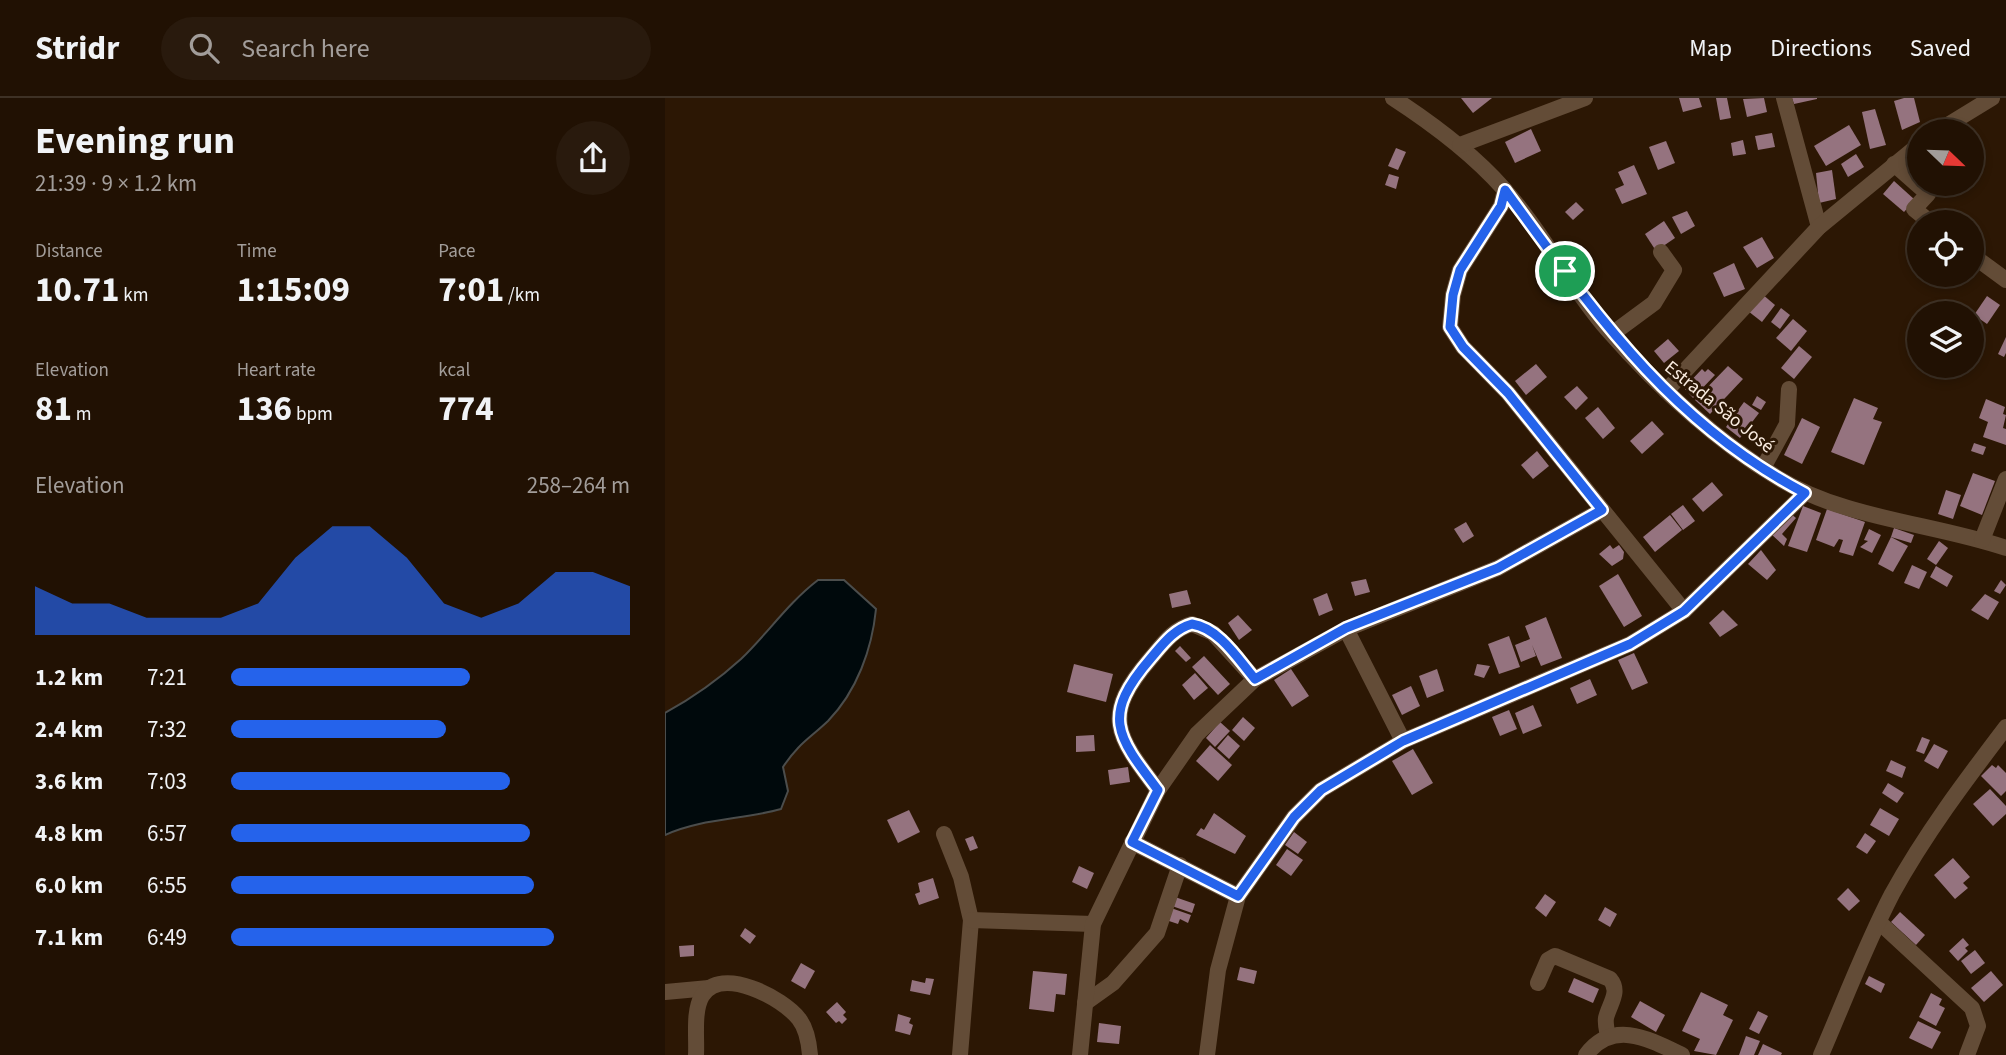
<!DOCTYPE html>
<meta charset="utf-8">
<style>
body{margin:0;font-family:"Source Sans 3",sans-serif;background:#291a0d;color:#f1f3f6;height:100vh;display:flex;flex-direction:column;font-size:26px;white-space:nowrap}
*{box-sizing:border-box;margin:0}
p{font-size:23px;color:#a29d9a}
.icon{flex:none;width:38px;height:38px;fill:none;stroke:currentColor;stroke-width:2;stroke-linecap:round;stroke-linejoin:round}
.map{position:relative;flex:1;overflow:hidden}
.drawer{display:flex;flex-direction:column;background:#211103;width:665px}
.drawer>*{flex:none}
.needle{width:46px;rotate:113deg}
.controls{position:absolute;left:1242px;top:21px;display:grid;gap:14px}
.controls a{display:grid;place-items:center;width:77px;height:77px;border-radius:50%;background:#211103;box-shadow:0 4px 10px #0003,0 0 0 2px #3e3125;font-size:35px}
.pin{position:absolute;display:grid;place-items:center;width:60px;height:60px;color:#fff;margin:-30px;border:4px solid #fff;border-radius:50%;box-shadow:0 2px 7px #0007}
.round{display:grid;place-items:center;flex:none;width:74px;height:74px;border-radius:37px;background:#291a0d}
.summary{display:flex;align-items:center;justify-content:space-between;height:119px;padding:0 35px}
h1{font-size:38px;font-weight:700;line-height:52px}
.figures{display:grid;grid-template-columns:repeat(3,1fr);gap:10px;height:119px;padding:7px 35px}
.figures div{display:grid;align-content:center}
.figures b{font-size:35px;font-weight:700}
.figures small{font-size:19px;font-weight:400}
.figures p{font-size:19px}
.chart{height:196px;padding:14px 35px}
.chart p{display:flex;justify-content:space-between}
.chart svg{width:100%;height:126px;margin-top:7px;fill:#2563eb;opacity:.7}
ul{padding:0 35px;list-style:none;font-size:23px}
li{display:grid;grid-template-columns:112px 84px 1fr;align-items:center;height:52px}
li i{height:18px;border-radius:9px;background:#2563eb}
header{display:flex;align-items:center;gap:42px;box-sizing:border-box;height:98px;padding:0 35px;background:#211103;border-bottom:2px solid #3e3125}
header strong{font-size:33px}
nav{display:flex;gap:38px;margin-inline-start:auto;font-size:24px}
.search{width:490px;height:63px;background:#291a0d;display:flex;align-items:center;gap:18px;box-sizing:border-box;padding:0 24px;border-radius:38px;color:#a29d9a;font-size:26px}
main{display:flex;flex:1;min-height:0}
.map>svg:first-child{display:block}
.water{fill:#00090c;stroke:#4b4d4c;stroke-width:2}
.building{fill:#95737f}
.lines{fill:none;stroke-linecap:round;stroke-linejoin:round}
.minor{stroke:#634c37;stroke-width:16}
.route-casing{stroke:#fff;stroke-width:14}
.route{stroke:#2563eb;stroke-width:9}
.labels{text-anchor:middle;stroke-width:6;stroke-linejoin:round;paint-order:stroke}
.street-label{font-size:19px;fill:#faece0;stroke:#2c1704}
</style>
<header>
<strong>Stridr</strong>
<div class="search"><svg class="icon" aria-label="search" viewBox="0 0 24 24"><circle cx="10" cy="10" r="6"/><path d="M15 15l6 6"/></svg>Search here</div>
<nav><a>Map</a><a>Directions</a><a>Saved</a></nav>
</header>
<main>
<section class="drawer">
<div class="summary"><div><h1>Evening run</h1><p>21:39 · 9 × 1.2 km</p></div><a class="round"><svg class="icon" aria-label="share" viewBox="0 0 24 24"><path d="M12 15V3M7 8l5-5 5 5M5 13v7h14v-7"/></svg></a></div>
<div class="figures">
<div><p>Distance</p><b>10.71<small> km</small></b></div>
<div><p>Time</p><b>1:15:09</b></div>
<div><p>Pace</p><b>7:01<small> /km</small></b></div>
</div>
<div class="figures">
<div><p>Elevation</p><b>81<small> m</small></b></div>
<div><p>Heart rate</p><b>136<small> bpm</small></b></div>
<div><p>kcal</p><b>774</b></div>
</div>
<div class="chart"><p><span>Elevation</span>258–264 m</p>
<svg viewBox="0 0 160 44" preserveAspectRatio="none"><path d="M0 44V27L10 33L20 33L30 38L40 38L50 38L60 33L70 17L80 6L90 6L100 17L110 33L120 38L130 33L140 22L150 22L160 27V44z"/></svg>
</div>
<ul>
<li><b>1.2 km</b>7:21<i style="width:60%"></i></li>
<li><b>2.4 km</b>7:32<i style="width:54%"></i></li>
<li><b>3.6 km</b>7:03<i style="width:70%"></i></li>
<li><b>4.8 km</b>6:57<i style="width:75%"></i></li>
<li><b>6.0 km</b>6:55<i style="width:76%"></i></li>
<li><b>7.1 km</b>6:49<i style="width:81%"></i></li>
</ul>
</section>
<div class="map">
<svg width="1341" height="957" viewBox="0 0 1341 957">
<rect width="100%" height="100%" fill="#2c1704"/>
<path class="water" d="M153,482H179L211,511C207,551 192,593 163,623C144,641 134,645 118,669L123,693L116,711C77,722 38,720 0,737V615C27,600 53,582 76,561C103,535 123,505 153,482Z"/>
<g class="building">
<polygon points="796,0 827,0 808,15"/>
<polygon points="1014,0 1034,0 1037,9 1018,14"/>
<polygon points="1051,0 1062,0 1066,20 1055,22"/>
<polygon points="1099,0 1102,14 1082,19 1078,1"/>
<polygon points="1127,0 1152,0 1152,1 1129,6"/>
<polygon points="1239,0 1249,0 1255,24 1237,32 1229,3"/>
<polygon points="1210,11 1221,47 1205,51 1197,14"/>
<polygon points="1184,27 1196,47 1161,68 1149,48"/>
<polygon points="866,31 876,53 850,65 840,44"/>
<polygon points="1107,35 1110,49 1093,52 1090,38"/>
<polygon points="1078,42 1081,56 1068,58 1066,45"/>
<polygon points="1001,43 1010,65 993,72 984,49"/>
<polygon points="731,50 741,54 733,72 723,68"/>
<polygon points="1191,56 1199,69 1183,79 1176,66"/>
<polygon points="969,67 982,96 957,106 950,91 959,87 953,74"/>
<polygon points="1167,72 1171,101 1154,105 1151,75"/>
<polygon points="724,76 734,79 731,91 720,87"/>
<polygon points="1229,83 1250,102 1239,114 1218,96"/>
<polygon points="911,104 919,112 908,122 900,114"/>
<polygon points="1022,113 1030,128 1016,136 1007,119"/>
<polygon points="999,123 1010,140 991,153 980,136"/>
<polygon points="1097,139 1109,160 1092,170 1078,149"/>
<polygon points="1069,165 1080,191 1059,199 1048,175"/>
<polygon points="1097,196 1110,207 1097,224 1083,213"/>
<polygon points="1322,198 1335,207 1322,226 1309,217"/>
<polygon points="1116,210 1125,217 1115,231 1106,224"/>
<polygon points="1128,221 1142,233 1126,253 1111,240"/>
<polygon points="1341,239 1341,255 1339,259 1333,256"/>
<polygon points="1003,241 1014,253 999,265 989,253"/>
<polygon points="1134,248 1147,259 1129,281 1116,270"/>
<polygon points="871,266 882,279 861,297 850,283"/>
<polygon points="1063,268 1078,281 1045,316 1030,302"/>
<polygon points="1037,271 1040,274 1043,271 1050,277 1028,300 1019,290"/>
<polygon points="912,288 923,300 911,312 899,299"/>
<polygon points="1092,298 1101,304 1096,312 1087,307"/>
<polygon points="1189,300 1213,310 1208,321 1217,324 1199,367 1166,354"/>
<polygon points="1321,301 1340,309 1338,316 1341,317 1338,330 1341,331 1341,347 1318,339 1323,324 1314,320"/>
<polygon points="1079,304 1094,315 1075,340 1061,329"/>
<polygon points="933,309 950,330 938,341 920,320"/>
<polygon points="1137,320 1155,329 1137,366 1119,357"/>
<polygon points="987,323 999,336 977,356 965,343"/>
<polygon points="1309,345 1321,349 1318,357 1306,353"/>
<polygon points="872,353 884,368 868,381 856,367"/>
<polygon points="1308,375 1330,383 1317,417 1295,408"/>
<polygon points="1047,384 1058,397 1038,414 1027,401"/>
<polygon points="1281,392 1296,397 1288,421 1273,416"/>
<polygon points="1018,407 1030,423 1018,432 1006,416"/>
<polygon points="1138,408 1156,415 1142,454 1123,448"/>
<polygon points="1162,411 1200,424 1188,458 1174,454 1178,442 1174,441 1169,449 1151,442"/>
<polygon points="1124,414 1131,420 1117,436 1122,441 1119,448 1106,436"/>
<polygon points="1005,417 1017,432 990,454 978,439"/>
<polygon points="801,424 809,438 798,445 789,431"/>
<polygon points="1229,430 1249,437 1246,445 1226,439"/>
<polygon points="1204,431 1216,437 1207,455 1195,449 1203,443 1199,442"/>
<polygon points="1226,439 1243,448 1228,474 1213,466"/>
<polygon points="1274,443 1283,450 1271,467 1262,461"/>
<polygon points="945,447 948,451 954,447 959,454 958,461 947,468 934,456"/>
<polygon points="1096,452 1111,472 1102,482 1083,466"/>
<polygon points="1247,467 1262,474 1254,491 1239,485"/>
<polygon points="1271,468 1288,478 1282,489 1265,479"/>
<polygon points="953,476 977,518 959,529 934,488"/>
<polygon points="701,481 705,494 690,498 686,484"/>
<polygon points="1336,482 1341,487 1335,496 1329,493"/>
<polygon points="522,492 526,506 507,510 504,496"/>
<polygon points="662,495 668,512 654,518 648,501"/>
<polygon points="1320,496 1334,504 1323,522 1306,512"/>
<polygon points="1058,512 1073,527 1055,539 1044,525"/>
<polygon points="573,517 587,532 574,542 563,525"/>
<polygon points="881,519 897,560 876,568 867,547 871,558 856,564 850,547 865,541 860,528"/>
<polygon points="844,538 855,569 834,576 823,546"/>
<polygon points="515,548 526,560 521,564 510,553"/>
<polygon points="969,555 983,585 967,592 953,562"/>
<polygon points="539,558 565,586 553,597 527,569"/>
<polygon points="409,566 448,576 441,604 402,594"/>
<polygon points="812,566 825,568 819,580 809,577"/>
<polygon points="626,571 644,598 627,609 609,582"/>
<polygon points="772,571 779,593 762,600 754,578"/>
<polygon points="530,575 543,590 529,602 517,587"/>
<polygon points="925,581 932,597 912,606 905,590"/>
<polygon points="746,588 755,608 737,617 727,597"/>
<polygon points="868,607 877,628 858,636 850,615"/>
<polygon points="844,612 852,631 835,638 827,619"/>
<polygon points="578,619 590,630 579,643 567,632"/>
<polygon points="555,624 565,633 550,649 541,640"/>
<polygon points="429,637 430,653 411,654 411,638"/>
<polygon points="563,637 575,648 564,661 552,650"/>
<polygon points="1257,639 1265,642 1259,656 1251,653"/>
<polygon points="1269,646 1283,653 1273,671 1259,663"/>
<polygon points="545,647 567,667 553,683 531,663"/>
<polygon points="748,651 768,685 747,697 727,663"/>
<polygon points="1226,662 1241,669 1237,680 1221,673"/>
<polygon points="1327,667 1331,670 1333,667 1341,675 1341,693 1336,698 1316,678"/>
<polygon points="463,669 465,684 445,687 443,672"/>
<polygon points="1223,685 1239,695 1232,705 1217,695"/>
<polygon points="1325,691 1341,708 1341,716 1328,728 1308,706"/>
<polygon points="1215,710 1234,721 1224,738 1205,727"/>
<polygon points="244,712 255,734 233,745 222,722"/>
<polygon points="549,715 581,738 570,756 531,737 536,730 539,732"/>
<polygon points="629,734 642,744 633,756 620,747"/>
<polygon points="1200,735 1211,743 1202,756 1191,749"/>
<polygon points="308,738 313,750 305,753 300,741"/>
<polygon points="622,751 638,762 626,778 611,767"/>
<polygon points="1288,760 1305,779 1298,785 1303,790 1290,801 1269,777"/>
<polygon points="414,768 429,775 422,791 407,784"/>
<polygon points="268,780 274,800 254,807 250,796 255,794 253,785"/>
<polygon points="1183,790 1195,803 1184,813 1172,801"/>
<polygon points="880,796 891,804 881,819 870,810"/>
<polygon points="510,799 530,806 527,815 507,808"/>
<polygon points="940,809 952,816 945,829 933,822"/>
<polygon points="506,810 526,817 523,825 515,821 513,826 501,822"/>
<polygon points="1235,814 1260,837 1251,847 1226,824"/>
<polygon points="80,830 91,838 85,846 75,838"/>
<polygon points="1298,840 1304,847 1300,850 1303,853 1293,863 1284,853"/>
<polygon points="29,847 29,858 15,859 14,848"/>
<polygon points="1310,852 1320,865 1306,876 1296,863"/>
<polygon points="136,865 150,873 140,891 126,883"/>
<polygon points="575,869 592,873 589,886 572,882"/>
<polygon points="368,873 402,876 400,897 391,896 389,914 364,911"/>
<polygon points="1326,873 1338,887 1319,904 1306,890"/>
<polygon points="1204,878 1220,886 1216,895 1200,886"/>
<polygon points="261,880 269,881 265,897 245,893 247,882 260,885"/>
<polygon points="909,880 934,891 928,905 903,894"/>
<polygon points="1036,894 1063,907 1058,917 1068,922 1051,957 1029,953 1035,941 1017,933"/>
<polygon points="1266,895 1277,901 1274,907 1280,910 1271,928 1254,919"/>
<polygon points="975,903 1000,917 991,934 966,919"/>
<polygon points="172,904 181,914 178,917 182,921 177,926 174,923 171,925 161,914"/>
<polygon points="1093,913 1103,918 1094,936 1084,931"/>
<polygon points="233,916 246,920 244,925 248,927 245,937 230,933"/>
<polygon points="1253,923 1276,934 1267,951 1244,940"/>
<polygon points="434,925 456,928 454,946 432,944"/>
<polygon points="1081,938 1095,943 1089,957 1074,957"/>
<polygon points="1098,946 1117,955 1116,957 1093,957"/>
</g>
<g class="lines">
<g class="minor">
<path d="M728,0C768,26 806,54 838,90C877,133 904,187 942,231C992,288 1048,341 1113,380C1180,421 1267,425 1341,450"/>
<polyline points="1119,0 1154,129"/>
<polyline points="1273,33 1327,0"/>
<polyline points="795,47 920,0"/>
<polyline points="1229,66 1263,96 1249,111 1265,124"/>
<polyline points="840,92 836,108 795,172 788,197 785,229 798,249 843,295 1019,513"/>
<polyline points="1307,157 1341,182"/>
<polyline points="947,236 989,205 1009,172 996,154"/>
<polyline points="1001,293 1154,129 1255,46"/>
<polyline points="1098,370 1122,326 1124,291"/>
<polyline points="1317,442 1341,381"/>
<polyline points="681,531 738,643"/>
<path d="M493,692C451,637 436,618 486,560C498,546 508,531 527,526L548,535L590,581"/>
<polyline points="279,736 296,779 306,822 295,957"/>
<polyline points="467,744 573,798"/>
<polyline points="306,822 428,826"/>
<polyline points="1214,824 1307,910 1313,928 1302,957"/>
<path d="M873,885L883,862L890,858L945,881C956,894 944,906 941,920C940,926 942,933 943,938"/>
<polyline points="0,894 44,890"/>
<polyline points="420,905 448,885 492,835 515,767"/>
<path d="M31,957C32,940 28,913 37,898C56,867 118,900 134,921C142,931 144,945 145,957"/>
<polyline points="415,957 428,826 493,692 532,636 590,581 681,531 833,470 937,412"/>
<polyline points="542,957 553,872 573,798 629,719 656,692 738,643 965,546 1019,513 1140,395"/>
<path d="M921,957C948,921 984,941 1017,957"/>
<path d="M1156,957C1179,904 1200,848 1227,796C1260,736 1300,683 1341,629"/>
</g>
</g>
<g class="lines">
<defs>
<path id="route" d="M840,92C928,212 1004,324 1140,395L1019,513L965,546L738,643L656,692L629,719L573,798L467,744L493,692C451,637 436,618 486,560C498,546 509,531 527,526C554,530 573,561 590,581L681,530L833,470L937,412L843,295L798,249L785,229L788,197L795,172L836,108Z"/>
</defs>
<use href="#route" class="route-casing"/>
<use href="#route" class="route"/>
</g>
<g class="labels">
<g class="street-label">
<text transform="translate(1055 308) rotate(39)" y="7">Estrada São José</text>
</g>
</g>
</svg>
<div class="controls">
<a><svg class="needle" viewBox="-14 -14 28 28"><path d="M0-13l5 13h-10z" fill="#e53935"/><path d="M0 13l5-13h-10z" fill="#a29d9a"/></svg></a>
<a><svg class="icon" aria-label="locate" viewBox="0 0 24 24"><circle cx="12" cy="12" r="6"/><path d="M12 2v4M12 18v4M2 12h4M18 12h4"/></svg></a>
<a><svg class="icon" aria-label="layers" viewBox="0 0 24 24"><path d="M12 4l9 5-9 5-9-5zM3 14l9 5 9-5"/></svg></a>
</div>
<div class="pin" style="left:900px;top:173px;background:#1e9e55"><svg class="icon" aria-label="arrive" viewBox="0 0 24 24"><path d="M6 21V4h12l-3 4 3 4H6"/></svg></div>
</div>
</main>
